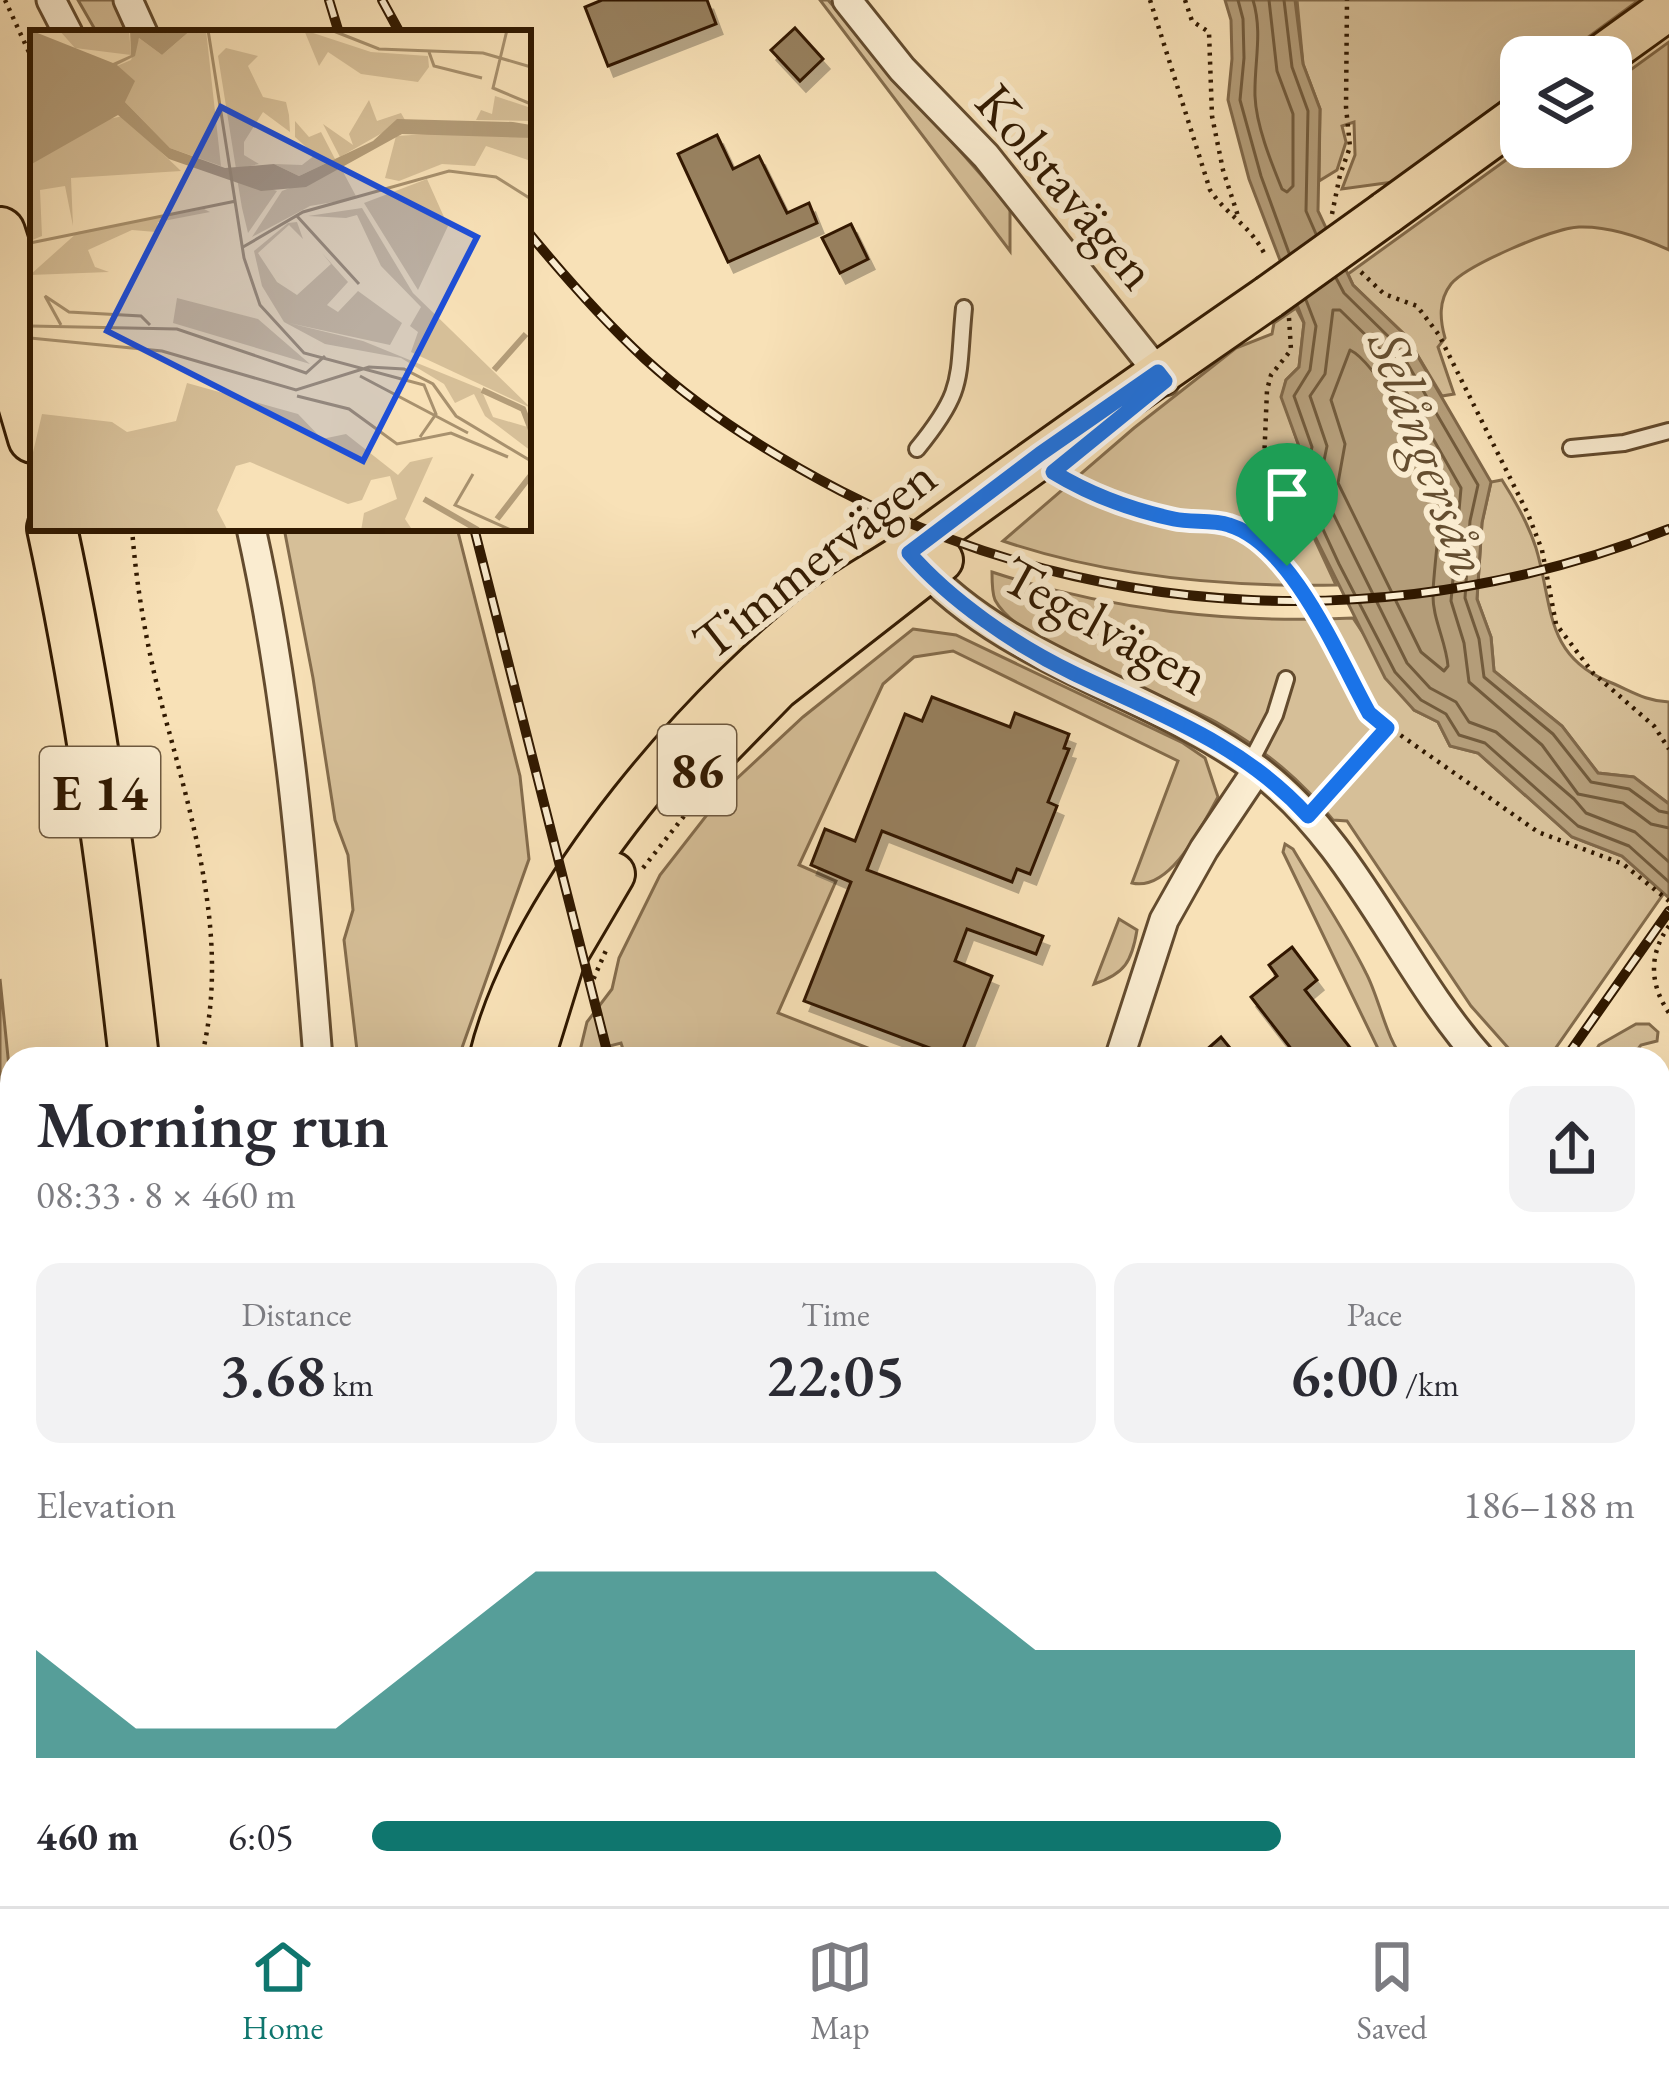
<!DOCTYPE html>
<meta charset="utf-8">
<style>
body{margin:0;font-family:"EB Garamond",serif;background:#f2f2f3;color:#2b2b33;height:100vh;display:flex;flex-direction:column;font-size:45px;white-space:nowrap}
*{box-sizing:border-box;margin:0}
p{font-size:39px;color:#7c7c81}
.icon{flex:none;width:66px;height:66px;fill:none;stroke:currentColor;stroke-width:2;stroke-linecap:round;stroke-linejoin:round}
.map{position:relative;flex:1;overflow:hidden}
.details{position:absolute;left:0px;top:1047px;width:1671px;height:861px;display:flex;flex-direction:column;background:#fff;border-radius:36px 36px 0 0;box-shadow:0 12px 48px #0002}
.details>*{flex:none}
.tools{position:absolute;left:1500px;top:36px;display:grid;gap:24px}
.tools a{display:grid;place-items:center;width:132px;height:132px;border-radius:24px;background:#fff;box-shadow:0 12px 48px #0002;font-size:60px}
.pin{position:absolute;display:grid;place-items:center;width:102px;height:102px;color:#fff;margin:-123px -51px;border-radius:50% 50% 50% 0;rotate:-45deg;box-shadow:0 0 12px #0007}
.pin .icon{rotate:45deg}
.round{display:grid;place-items:center;flex:none;width:126px;height:126px;border-radius:24px;background:#f2f2f3}
.overview{display:flex;align-items:center;justify-content:space-between;height:204px;padding:0 36px}
h1{font-size:66px;font-weight:600;line-height:90px}
.figures{display:grid;grid-template-columns:repeat(3,1fr);gap:18px;height:204px;padding:12px 36px}
.figures div{display:grid;align-content:center;border-radius:24px;background:#f2f2f3;text-align:center}
.figures b{font-size:60px;font-weight:600}
.figures small{font-size:33px;font-weight:400}
.figures p{font-size:33px}
.chart{height:336px;padding:24px 36px}
.chart p{display:flex;justify-content:space-between}
.chart svg{width:100%;height:216px;margin-top:12px;fill:#0f766e;opacity:.7}
ul{padding:0 36px;list-style:none;font-size:39px}
li{display:grid;grid-template-columns:192px 144px 1fr;align-items:center;height:90px}
li i{height:30px;border-radius:15px;background:#0f766e}
.tabs{display:flex;justify-content:space-around;align-items:center;height:168px;border-top:3px solid #e1e1e2;background:#fff;font-size:33px;color:#7c7c81}
.tabs a{display:grid;justify-items:center;gap:6px}
.tabs .current{color:#0f766e}
.map>svg:first-child{display:block}
.green{fill:#d6bf98;stroke:#846c4c;stroke-width:3}
.water{fill:#b49d79;stroke:#806849;stroke-width:3}
.lines{fill:none;stroke-linecap:round;stroke-linejoin:round}
.shore{stroke:#725b3c;stroke-width:3}
.building{fill:#98815f;stroke:#311900;stroke-width:3;filter:url(#shadow)}
.lane-casing{stroke:#634b2e;stroke-width:20}
.street-casing{stroke:#634b2e;stroke-width:33}
.primary-casing{stroke:#311900;stroke-width:48}
.highway-casing{stroke:#311900;stroke-width:54}
.path{stroke:#311900;stroke-width:4.5;stroke-dasharray:3 6;stroke-linecap:butt}
.lane{stroke:#faecd0;stroke-width:14}
.street{stroke:#faecd0;stroke-width:27}
.primary{stroke:#f8e1b7;stroke-width:42}
.highway{stroke:#f8e1b7;stroke-width:48}
.rail-casing{stroke:#311900;stroke-width:10}
.rail{stroke:#faecd0;stroke-width:6;stroke-dasharray:18;stroke-linecap:butt}
.primary-bridge-casing{stroke:#311900;stroke-width:48;stroke-linecap:butt}
.primary-bridge{stroke:#f8e1b7;stroke-width:42}
.route-casing{stroke:#fff;stroke-width:24}
.route{stroke:#1a73e8;stroke-width:15}
.labels{text-anchor:middle;stroke-width:12;stroke-linejoin:round;paint-order:stroke}
.shield{fill:#faecd0;stroke:#6d583e;stroke-width:3}
.shield-label{font-size:51px;font-weight:bold;fill:#311900}
.street-label{font-size:54px;fill:#311900;stroke:#faecd0}
.water-label{font-size:57px;font-style:italic;fill:#654e30;stroke:#faecd0}
.inset-river{fill:none;stroke:#b49d79;stroke-width:6}
.inset-road{fill:none;stroke:#a8916e;stroke-width:3}
.view{fill:#1d4ed8;fill-opacity:0.15;stroke:#1d4ed8;stroke-width:6}
.inset-edge{fill:none;stroke:#311900;stroke-width:6}
</style>
<div class="map">
<svg width="1669" height="1906" viewBox="0 0 1669 1906">
<defs>
<filter id="shadow"><feDropShadow dx="6" dy="10" stdDeviation="0" flood-color="#0004"/></filter>
</defs>
<rect width="100%" height="100%" fill="#f8e1b7"/>
<filter id="stains"><feTurbulence type="fractalNoise" baseFrequency=".00167" numOctaves="4"/><feColorMatrix values="0 0 0 0 .2 0 0 0 0 .09 0 0 0 0 .02 0 0 0 .5 -.17"/></filter>
<radialGradient id="worn" r=".72"><stop offset=".6" stop-color="#630" stop-opacity="0"/><stop offset="1" stop-color="#630" stop-opacity=".3"/></radialGradient>
<g class="green">
<polygon points="78,0 137,0 143,33 97,33"/>
<polygon points="820,0 828,0 1010,208 1010,251"/>
<polygon points="1297,0 1639,0 1561,57 1521,57 1521,87 1393,182 1342,189 1355,155 1354,122 1342,126 1346,142 1337,170 1319,181 1320,109 1303,64"/>
<path d="M1669,42V250C1641,237 1610,226 1579,227C1553,228 1467,265 1451,284C1438,301 1440,320 1445,338L1438,347L1454,394L1442,396L1406,336L1353,285L1348,274L1524,147H1611V84Z"/>
<path d="M1296,308L1304,323L1299,367L1286,380L1282,397L1300,449L1290,486L1336,585C1224,587 1109,577 1003,541L1134,428L1236,348L1272,334L1274,323Z"/>
<path d="M1502,480C1516,502 1528,523 1536,548C1553,604 1544,654 1607,681C1630,690 1644,701 1669,702V804L1633,777L1598,773L1562,726L1494,671L1491,637L1477,599L1482,522L1491,482Z"/>
<polygon points="284,528 457,528 520,776 529,859 458,1059 358,1059 344,940 353,910 348,855 335,820 313,678"/>
<path d="M992,572C1107,610 1233,624 1353,618L1414,710L1438,722L1450,746L1478,753L1572,837L1622,856L1664,893L1548,1059H1518L1471,1006L1347,821L1333,820C1301,780 1266,751 1221,725C1169,694 1021,649 995,600C992,593 992,580 992,572Z"/>
<path d="M913,629L956,635L1183,743L1205,758L1218,797C1202,826 1170,892 1132,883L1178,761L953,651L914,657L883,684L799,865L836,881L778,1013L896,1059H626L621,1043L590,1051L592,1059H578L587,1022L612,989L619,958L660,875L731,784L803,717Z"/>
<path d="M1285,844L1293,849C1317,890 1345,930 1366,973C1379,997 1387,1042 1404,1059H1383L1283,852Z"/>
<path d="M1119,919L1137,930C1132,961 1125,974 1094,984Z"/>
<polygon points="0,979 12,1096 12,1501 6,1598 12,1616 12,1896 76,1896 77,1906 0,1906"/>
<polygon points="1636,1024 1649,1024 1658,1032 1657,1041 1641,1045 1630,1059 1591,1059 1599,1045"/>
<polygon points="1659,1250 1669,1259 1669,1664 1659,1683"/>
<polygon points="703,1896 759,1896 760,1906 705,1906"/>
<polygon points="794,1896 1065,1896 1062,1906 795,1906"/>
</g>
<polygon class="water" points="1225,0 1295,0 1303,64 1320,109 1318,211 1353,285 1406,336 1491,482 1482,523 1477,599 1491,637 1494,671 1562,726 1598,773 1634,777 1669,804 1669,898 1622,856 1572,837 1478,753 1450,746 1438,722 1414,710 1385,678 1290,486 1300,449 1281,397 1286,380 1299,367 1304,323 1249,179 1228,100 1232,59 1231,20"/>
<g class="lines">
<g class="shore">
<polyline points="1238,0 1243,19 1244,58 1240,100 1261,176 1289,253"/>
<path d="M1253,0C1263,33 1254,63 1255,96C1256,125 1271,162 1282,189L1287,192L1293,186V114L1277,71L1269,0"/>
<polyline points="1284,0 1292,67 1308,111 1306,211 1316,234"/>
<polyline points="1336,278 1344,293 1396,344 1478,485 1470,521 1465,598 1479,639 1484,677 1553,734 1591,782 1629,789 1659,811 1669,813"/>
<polyline points="1306,300 1316,326 1310,370 1294,396 1312,447 1303,486 1339,564 1395,672 1421,700 1446,714 1459,735 1485,743 1578,826 1629,846 1669,882"/>
<path d="M1350,350C1376,362 1430,460 1441,490C1443,498 1433,576 1433,593C1432,618 1446,641 1448,666L1444,671L1421,652L1338,483L1345,444L1331,400Z"/>
<polyline points="1669,828 1651,824 1623,803 1578,794 1542,745 1469,682 1464,643 1451,601 1461,488 1385,354 1340,310 1333,310 1325,374 1310,396 1327,446 1319,485 1407,663 1430,688 1456,702 1469,722 1496,732 1574,799 1586,813 1635,832 1669,862"/>
</g>
</g>
<g class="building">
<polygon points="602,0 707,0 716,24 608,66 585,7"/>
<polygon points="795,28 823,59 800,81 771,50"/>
<polygon points="717,135 733,169 759,156 787,213 809,203 817,223 728,262 678,154"/>
<polygon points="851,224 868,259 840,273 822,238"/>
<polygon points="932,697 1010,727 1015,713 1069,734 1064,748 1069,749 1048,802 1057,806 1030,874 1017,869 1012,882 882,831 867,870 1043,936 1036,954 967,929 955,961 992,976 959,1059 804,1001 851,882 811,865 825,829 855,841 905,714 922,721"/>
<polygon points="1292,947 1317,980 1305,990 1359,1059 1299,1059 1251,997 1277,976 1269,965"/>
<polygon points="1221,1037 1239,1059 1196,1059"/>
</g>
<g class="lines">
<defs>
<g id="lane">
<polyline points="1571,448 1624,443 1669,431"/>
<path d="M917,449C966,389 957,380 964,308"/>
<polyline points="1249,765 1275,715 1286,679"/>
<polyline points="1659,1331 1669,1323"/>
<polyline points="1659,1845 1669,1859"/>
<polyline points="1246,1906 1247,1896"/>
</g>
<g id="street">
<polyline points="51,0 68,33"/>
<polyline points="128,0 143,33"/>
<polyline points="847,0 902,69 986,156 1165,381"/>
<path d="M251,528C290,702 304,882 318,1059"/>
<path d="M916,561C1006,663 1152,691 1258,770C1356,844 1400,968 1481,1059"/>
<polyline points="1119,1059 1164,920 1204,849 1257,770"/>
<polyline points="1659,1224 1669,1233"/>
</g>
<g id="primary">
<polyline points="1601,57 1669,8"/>
<polyline points="1386,213 1521,115"/>
<polyline points="693,774 777,688 941,560"/>
<path d="M491,1059C530,897 709,690 843,594C865,578 890,566 912,550C1030,463 1149,380 1269,297"/>
<polyline points="532,1059 563,959 613,874"/>
<polyline points="611,1896 614,1906"/>
<polyline points="244,1906 247,1896"/>
<polyline points="480,1906 481,1896"/>
</g>
<g id="highway">
<polyline points="0,232 33,334"/>
<polyline points="0,326 33,438"/>
<path d="M52,528C90,704 114,881 134,1059"/>
<polyline points="672,1896 673,1906"/>
<polyline points="217,1906 220,1896"/>
</g>
</defs>
<use href="#lane" class="lane-casing"/>
<use href="#street" class="street-casing"/>
<use href="#primary" class="primary-casing"/>
<use href="#highway" class="highway-casing"/>
<g class="path">
<polyline points="5,0 33,61"/>
<path d="M1150,0L1210,190C1228,217 1251,225 1266,257"/>
<polyline points="1185,0 1192,21 1209,32 1212,116 1223,170 1239,219"/>
<polyline points="1332,214 1340,175 1350,147 1346,107 1347,0"/>
<polyline points="1361,272 1384,294 1417,306 1439,335 1528,514 1542,550 1556,624 1593,673 1654,726 1669,749"/>
<polyline points="1289,318 1291,350 1271,375 1267,390 1262,510 1298,586 1369,713 1538,832 1623,864 1669,901"/>
<polyline points="1063,478 1081,489 1175,519 1228,524 1259,539 1283,562"/>
<path d="M132,528C137,598 151,668 170,735C198,839 229,951 201,1059"/>
<polyline points="1324,798 1387,728"/>
<polyline points="643,868 692,806"/>
<path d="M1669,926C1648,955 1650,985 1669,1013"/>
<polyline points="590,987 607,948"/>
</g>
<use href="#lane" class="lane"/>
<use href="#street" class="street"/>
<use href="#primary" class="primary"/>
<use href="#highway" class="highway"/>
<defs>
<g id="rail">
<polyline points="329,0 339,33"/>
<polyline points="382,0 400,33"/>
<path d="M528,232C565,277 603,320 645,359C703,412 772,455 841,491C1101,624 1398,636 1669,529"/>
<polyline points="474,528 609,1059"/>
<polyline points="1565,1059 1669,911"/>
<polyline points="776,1896 777,1906"/>
<polyline points="1081,1906 1085,1896"/>
</g>
</defs>
<use href="#rail" class="rail-casing"/>
<use href="#rail" class="rail"/>
<defs>
<polyline id="primary-bridge" points="1269,297 1386,213"/>
</defs>
<use href="#primary-bridge" class="primary-bridge-casing"/>
<use href="#primary-bridge" class="primary-bridge"/>
</g>
<g class="lines">
<defs>
<path id="route" d="M1158,372L1165,381L1053,472C1089,494 1132,510 1174,519C1191,523 1212,519 1229,525C1292,544 1338,657 1369,713L1387,728L1308,816C1242,743 1158,714 1073,673C1015,645 951,601 909,553L1040,454Z"/>
</defs>
<use href="#route" class="route-casing"/>
<use href="#route" class="route"/>
</g>
<g class="labels">
<g class="shield">
<rect x="658" y="725" width="78" height="90" rx="9"/>
<rect x="40" y="747" width="120" height="90" rx="9"/>
</g>
<g class="shield-label">
<text x="697" y="788">86</text>
<text x="100" y="810">E 14</text>
</g>
<g class="street-label">
<text transform="translate(1067 186) rotate(50)" y="19">Kolstavägen</text>
<text transform="translate(814 558) rotate(-38)" y="19">Timmervägen</text>
<text transform="translate(1106 625) rotate(29)" y="19">Tegelvägen</text>
</g>
<g class="water-label">
<text transform="translate(1430 453) rotate(70)" y="20">Selångersån</text>
</g>
</g>
<g transform="translate(30 30)">
<rect width="501" height="501" fill="#f8e1b7"/>
<path d="M29,0H99L101,25L45,18ZM161,0H176L191,136L140,118L95,72L87,36L101,30L109,8L132,25ZM274,0L341,22L398,26L399,37L388,52L331,44L298,22L289,36ZM196,18L228,26L218,36L233,67L256,72L259,85L260,102L233,82L214,112V125L229,134L206,139L188,26ZM465,66L501,78V91L446,90L451,80L462,84ZM339,70L347,91L371,83L375,90L310,127L293,94L323,115L319,104ZM93,86L151,141L41,148L43,196L35,156L10,160L12,206L0,211V135L65,92ZM265,91L279,107L291,102L305,129L269,146L244,134L272,135L285,125L265,107ZM446,101L501,108V131L456,116L445,136L412,134L369,151L355,148L366,106ZM311,138L327,168L280,176L222,207L252,161ZM207,148L247,161L218,203L212,178ZM397,149L418,196L388,260L334,173ZM332,178L383,263L501,378L381,322L388,302L380,296L391,277L351,236L327,185L316,188L278,186ZM174,179L180,182L128,192L126,202L102,200L58,220L65,237L79,242L0,245L48,202ZM267,192L273,209L259,195L228,223L247,252L267,265L301,234L292,223L318,252L297,275L308,282L328,261L372,293L360,315L259,293L333,311L451,359L463,387L501,398V421L455,386L444,364L425,373L414,354L371,328L295,314L254,292L232,256L224,221L258,193ZM147,268L228,289L280,334L143,293ZM157,353L268,384L292,409L316,404L368,445L380,432L403,427L375,489L383,501H331L334,483L367,469L360,446L341,450L332,470L318,474L220,432L206,436L187,480L198,501H0V435L12,384L82,392L97,402L146,391Z" fill="#d6bf98"/>
<path d="M0,0L83,33L101,25L100,0H161L132,25L109,8L105,26L87,35L105,51L95,72L140,118L195,138L244,134L269,146L343,111L367,89L483,92L501,95V108L372,104L276,157L231,161L139,129L88,85L0,135Z" fill="#b49d79"/>
<path class="inset-river" d="M464,340L496,304M452,360L493,379L501,400M394,469L448,500M467,489L501,445"/>
<path class="inset-road" d="M178,0L214,228L230,275L274,323L394,355L406,384L390,407M301,0L349,19L453,23L501,37M477,0L463,58L501,74M399,22L404,36L452,48M266,185L329,254M0,213L206,171M213,217L273,182L419,141L466,147L501,169M31,295L15,266L39,282L111,286L120,295M0,296L147,299L276,343L295,326M0,308L132,321L266,360L339,337L374,339L403,354L426,386L501,431M330,346L438,403M267,366L319,379L367,414L421,403L478,427M443,444L425,475L483,501"/>
<path class="view" d="M191,77L447,207L333,431L77,301Z"/>
<rect width="501" height="501" class="inset-edge"/>
</g>
<rect width="100%" height="100%" filter="url(#stains)"/>
<rect width="100%" height="100%" fill="url(#worn)"/>
</svg>
<div class="tools">
<a><svg class="icon" aria-label="layers" viewBox="0 0 24 24"><path d="M12 4l9 5-9 5-9-5zM3 14l9 5 9-5"/></svg></a>
</div>
<div class="pin" style="left:1287px;top:566px;background:#1e9e55"><svg class="icon" aria-label="arrive" viewBox="0 0 24 24"><path d="M6 21V4h12l-3 4 3 4H6"/></svg></div>
<section class="details">
<div class="overview"><div><h1>Morning run</h1><p>08:33 · 8 × 460 m</p></div><a class="round"><svg class="icon" aria-label="share" viewBox="0 0 24 24"><path d="M12 15V3M7 8l5-5 5 5M5 13v7h14v-7"/></svg></a></div>
<div class="figures">
<div><p>Distance</p><b>3.68<small> km</small></b></div>
<div><p>Time</p><b>22:05</b></div>
<div><p>Pace</p><b>6:00<small> /km</small></b></div>
</div>
<div class="chart"><p><span>Elevation</span>186–188 m</p>
<svg viewBox="0 0 160 44" preserveAspectRatio="none"><path d="M0 44V22L10 38L20 38L30 38L40 22L50 6L60 6L70 6L80 6L90 6L100 22L110 22L120 22L130 22L140 22L150 22L160 22V44z"/></svg>
</div>
<ul>
<li><b>460 m</b>6:05<i style="width:72%"></i></li>
</ul>
</section>
</div>
<nav class="tabs">
<a class="current"><svg class="icon" aria-label="home" viewBox="0 0 24 24"><path d="M3 11l9-7 9 7M6 9v11h12V9"/></svg>Home</a>
<a><svg class="icon" aria-label="map" viewBox="0 0 24 24"><path d="M3 6l6-2 6 2 6-2v14l-6 2-6-2-6 2zM9 4v14M15 6v14"/></svg>Map</a>
<a><svg class="icon" aria-label="saved" viewBox="0 0 24 24"><path d="M7 4h10v16l-5-4-5 4z"/></svg>Saved</a>
</nav>
